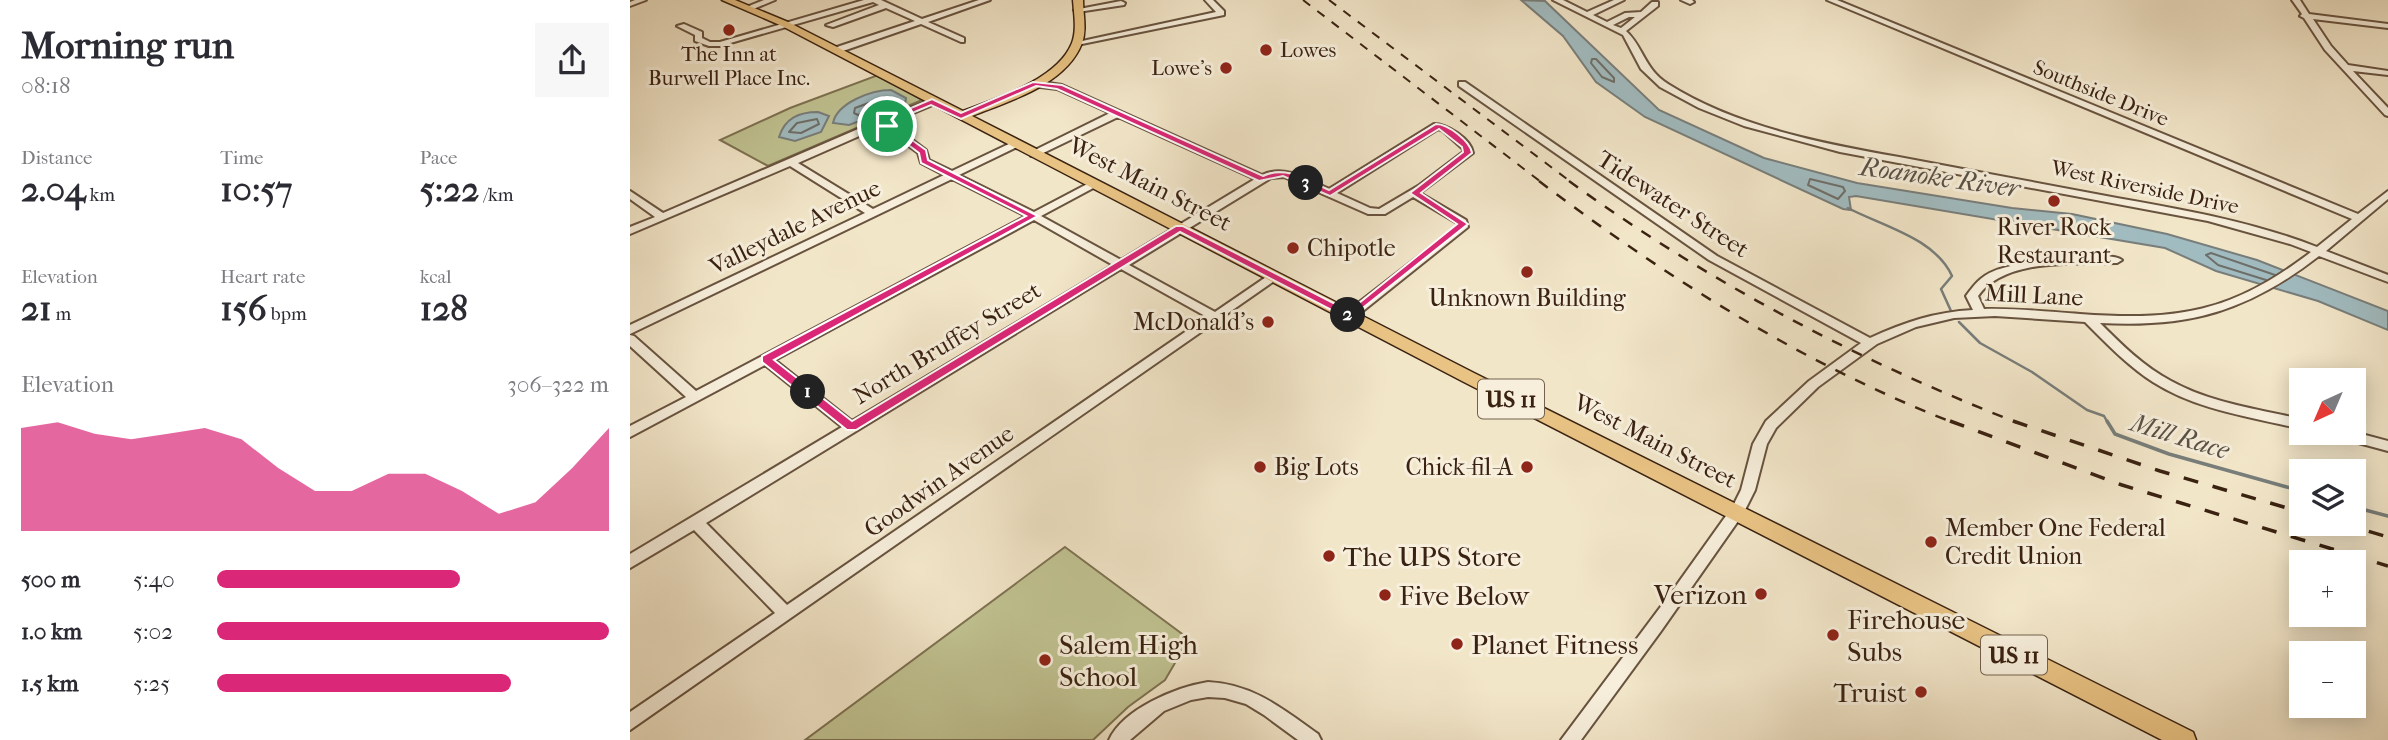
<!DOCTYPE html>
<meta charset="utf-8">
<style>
body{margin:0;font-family:"IM FELL French Canon",serif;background:#f7f7f7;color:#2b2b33;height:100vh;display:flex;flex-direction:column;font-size:26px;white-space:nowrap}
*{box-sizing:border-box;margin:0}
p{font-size:23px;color:#7c7c81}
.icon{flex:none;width:38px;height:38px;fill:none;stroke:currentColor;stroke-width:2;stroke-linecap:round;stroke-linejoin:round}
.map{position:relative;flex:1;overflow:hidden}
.panel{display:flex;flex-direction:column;background:#fff;width:630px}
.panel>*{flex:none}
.needle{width:46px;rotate:224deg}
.fabs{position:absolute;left:1659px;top:368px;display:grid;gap:14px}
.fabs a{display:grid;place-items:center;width:77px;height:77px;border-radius:0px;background:#fff;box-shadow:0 4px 18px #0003;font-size:35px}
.pin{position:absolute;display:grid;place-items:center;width:60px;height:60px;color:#fff;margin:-30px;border:4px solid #fff;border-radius:50%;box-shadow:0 2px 7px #0007}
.km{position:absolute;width:35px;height:35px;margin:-18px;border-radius:50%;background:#222;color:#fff;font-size:19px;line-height:35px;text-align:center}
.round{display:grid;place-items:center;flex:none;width:74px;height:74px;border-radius:0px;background:#f7f7f7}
.summary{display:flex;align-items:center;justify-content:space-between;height:119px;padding:0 21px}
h1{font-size:38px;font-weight:700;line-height:52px}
.stats{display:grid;grid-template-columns:repeat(3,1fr);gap:10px;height:119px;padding:7px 21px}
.stats div{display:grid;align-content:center}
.stats b{font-size:35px;font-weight:700}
.stats small{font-size:19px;font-weight:400}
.stats p{font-size:19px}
.chart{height:196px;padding:14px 21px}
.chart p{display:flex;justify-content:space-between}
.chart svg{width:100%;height:126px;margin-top:7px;fill:#db2777;opacity:.7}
ul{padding:0 21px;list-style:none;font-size:23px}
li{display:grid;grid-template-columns:112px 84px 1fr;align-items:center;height:52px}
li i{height:18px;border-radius:9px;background:#db2777}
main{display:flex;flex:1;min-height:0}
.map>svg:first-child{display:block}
.green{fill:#c1c392;stroke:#7e7252;stroke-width:2}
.water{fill:#a1bcc1;stroke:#787e7b;stroke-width:2}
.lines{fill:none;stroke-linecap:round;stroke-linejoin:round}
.shore{stroke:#6e6f69;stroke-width:2}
.stream-far1{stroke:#787e7b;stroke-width:2.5}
.stream{stroke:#787e7b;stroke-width:3.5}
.minor-casing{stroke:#68533f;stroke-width:4}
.major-casing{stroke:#3a2211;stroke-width:3}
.minor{fill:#f7efdc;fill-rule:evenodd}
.major{fill:#e9c384;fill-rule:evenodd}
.rail-far2{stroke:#3a2211;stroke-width:2;stroke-dasharray:9 9;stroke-linecap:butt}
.rail-far1{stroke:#3a2211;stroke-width:2.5;stroke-dasharray:11 11;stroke-linecap:butt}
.rail{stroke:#3a2211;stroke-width:3.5;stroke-dasharray:15 15;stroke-linecap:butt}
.route{fill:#db2777;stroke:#fff;stroke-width:2;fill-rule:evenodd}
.poi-dot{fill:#8f2418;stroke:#f7efdc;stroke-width:2.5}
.labels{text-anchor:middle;stroke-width:6;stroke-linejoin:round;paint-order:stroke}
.far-poi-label{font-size:21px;fill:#3a2211;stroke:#f7efdc;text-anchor:start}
.far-street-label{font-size:21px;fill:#3a2211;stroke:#f7efdc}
.shield{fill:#f7efdc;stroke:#73604e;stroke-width:2}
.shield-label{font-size:23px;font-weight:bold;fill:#3a2211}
.street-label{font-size:24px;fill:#3a2211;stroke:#f7efdc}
.poi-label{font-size:24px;fill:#3a2211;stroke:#f7efdc;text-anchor:start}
.water-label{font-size:26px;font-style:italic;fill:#595046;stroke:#f7efdc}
.near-poi-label{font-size:28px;fill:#3a2211;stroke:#f7efdc;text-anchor:start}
</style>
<main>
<section class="panel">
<div class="summary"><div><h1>Morning run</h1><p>08:18</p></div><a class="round"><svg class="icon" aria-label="share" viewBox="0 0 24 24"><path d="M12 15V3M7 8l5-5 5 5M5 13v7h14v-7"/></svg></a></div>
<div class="stats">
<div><p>Distance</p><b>2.04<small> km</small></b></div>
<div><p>Time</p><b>10:57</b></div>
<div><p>Pace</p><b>5:22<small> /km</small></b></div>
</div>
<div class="stats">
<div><p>Elevation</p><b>21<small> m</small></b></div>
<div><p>Heart rate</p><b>156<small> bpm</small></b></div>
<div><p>kcal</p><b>128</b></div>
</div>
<div class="chart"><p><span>Elevation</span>306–322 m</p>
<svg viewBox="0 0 160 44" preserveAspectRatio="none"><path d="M0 44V8L10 6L20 10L30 12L40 10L50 8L60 12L70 22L80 30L90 30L100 24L110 24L120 30L130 38L140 34L150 22L160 8V44z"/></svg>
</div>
<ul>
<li><b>500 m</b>5:40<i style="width:62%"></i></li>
<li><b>1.0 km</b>5:02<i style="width:100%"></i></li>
<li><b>1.5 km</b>5:25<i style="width:75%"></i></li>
</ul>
</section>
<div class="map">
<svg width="1758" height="740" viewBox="0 0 1758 740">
<rect width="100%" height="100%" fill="#f2e6c9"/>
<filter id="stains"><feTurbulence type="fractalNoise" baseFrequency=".00286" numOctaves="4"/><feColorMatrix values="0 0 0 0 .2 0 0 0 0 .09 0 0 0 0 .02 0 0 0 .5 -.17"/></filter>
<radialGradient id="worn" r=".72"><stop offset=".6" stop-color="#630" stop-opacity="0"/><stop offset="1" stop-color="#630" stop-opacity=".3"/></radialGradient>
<g class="green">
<polygon points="248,75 292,100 138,166 90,140 160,108"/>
<polygon points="435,547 559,639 535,680 498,707 463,740 175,740"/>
</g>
<g class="water">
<polygon points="891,0 915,1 1029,110 1134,158 1227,183 1382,208 1442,214 1537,234 1627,260 1758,311 1758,330 1688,301 1586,271 1535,248 1226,196 1219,197 1221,210 1213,209 1015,117 966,82 933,36"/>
<path d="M261,90L276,98L275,104L219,125L203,123C207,103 241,90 261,90Z"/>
<path d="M188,112L199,116L191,132L165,141L149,137C155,118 169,112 188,112Z"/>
</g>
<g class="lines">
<g class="shore">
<polygon points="962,59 966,59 984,78 984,82 972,77 961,63"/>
<polygon points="255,97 256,104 228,115 224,113 225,108"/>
<polygon points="187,119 189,124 171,133 159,132 167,123"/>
<polygon points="1180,179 1213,187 1215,191 1208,199 1178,185"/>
<polyline points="1636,280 1588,265 1576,255 1581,253 1645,275"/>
</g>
<g class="stream-far1">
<path d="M1218,208C1252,226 1305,238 1322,276L1311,289L1321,311"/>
<polyline points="1329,322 1350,343 1402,372 1457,410 1474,416 1478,423"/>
</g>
<g class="stream">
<polyline points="1477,421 1485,434 1539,454 1671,491"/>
<polyline points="1724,507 1758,516"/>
</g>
<defs>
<g id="minor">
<polygon points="5,0 16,0 0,6 0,2"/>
<polygon points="134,0 145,0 121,10 114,8"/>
<polygon points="234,0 251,0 292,19 349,0 360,0 298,22 334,38 334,42 331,42 291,24 210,52 204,52 204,48 285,21 256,8 203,27 196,25 249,5 243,2 90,46 79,46 65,41 65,35 47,26 54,24 72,32 72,38 80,42 90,42"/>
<polygon points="575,0 583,0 594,11 594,15 447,45 443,43 586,12"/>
<path d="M923,0H933L957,12L984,0H994L963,15L977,22L995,13L1011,12L1022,2H1028V6L996,31C1013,46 1014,69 1038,84C1106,127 1191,143 1269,157C1342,171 1414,184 1487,198C1555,210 1623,222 1687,247L1722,219L1197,0H1207L1728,214L1758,191V199L1696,251L1758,275V282L1689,256C1618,311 1560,328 1470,323C1491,344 1514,367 1541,381C1581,403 1627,409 1671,419V429C1621,417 1567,410 1523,382C1498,366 1476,343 1455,322L1365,316L1324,318L1286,327L1247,344L1188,387L1146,428L1137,444L1125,490L1113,514L1031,631L951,740H931L1041,593L1103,506L1111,490L1123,444L1136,421L1179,381L1231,343L1079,260L829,86V82H835L1087,256L1240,338C1275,322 1305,312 1343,310L1336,296C1344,285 1351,276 1364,271C1384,262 1477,249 1492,260L1487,263C1444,264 1375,258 1348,296L1354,309C1386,308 1419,312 1450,314C1548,321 1601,313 1681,252L1660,244L1578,221L1210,152L1114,126L1069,108L1030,87L1011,69L993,35ZM999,17H1005L991,28L983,25Z"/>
<polygon points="1051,0 1062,0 1064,2 1060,4"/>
<polygon points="1662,0 1670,0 1679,14 1758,24 1758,28 1683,19 1701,46 1718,65 1758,71 1758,75 1723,71 1758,108 1758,116 1755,115 1695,50 1674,18 1670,16 1672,14"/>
<polygon points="491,1 495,3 494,5 448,12 444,10"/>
<path d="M405,81L432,85L632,175C655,164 679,180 699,189L804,124C817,124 841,139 843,153L790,193L836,220L838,227L723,319L719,320L713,316L715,313L828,226L827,223L783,197L755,214H738L654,177L641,178L499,265L585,312L639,275H647L649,277L647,279L0,730V712L145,613L64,530L0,568V554L212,427L135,365L0,437V426L56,397L0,346V335L4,336L66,391L396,216L322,179L0,334V325L235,213L160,166L0,234V227L25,217L0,199V191L33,213L249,120L302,99L305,100V104L260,123L296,150L299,160L322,171L383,142H389V146L329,175L404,212L461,182H467V186L411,216L491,260L625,179L488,117L407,156H401V152L480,113L427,89L402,86L401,84ZM252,126L288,153L291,163L314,175L243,209L168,163ZM808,129L813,131L833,149V152L788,186L749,209L740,208L707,193ZM404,220L483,265L222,421L145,360ZM491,269L577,317L157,605L76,523Z"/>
<polygon points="1698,432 1724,432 1758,441 1758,451 1699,435"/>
<path d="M578,682C623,684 653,709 688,734L691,740H668L634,715L616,704L595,698L578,697L561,700L534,711L500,740H479C493,709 546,687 578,682Z"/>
</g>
<path id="major" d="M92,0H105L158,22L333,111C367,98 427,80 442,43C447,30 444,14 443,0H453C453,14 457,30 452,43C436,85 379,101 342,116L844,373L1563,732L1566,740H1532L832,381L152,26Z"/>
</defs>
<use href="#minor" class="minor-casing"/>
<use href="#major" class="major-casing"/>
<use href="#minor" class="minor"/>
<use href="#major" class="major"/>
<g class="rail-far2">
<polyline points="673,0 911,182"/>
<polyline points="699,0 941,182"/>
</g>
<g class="rail-far1">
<path d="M909,181C1037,278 1173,364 1324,423"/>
<path d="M939,181C1078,282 1227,360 1388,423"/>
</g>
<g class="rail">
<polyline points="1320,421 1492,485 1758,566"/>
<polyline points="1383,421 1530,471 1671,512"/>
<polyline points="1710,523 1758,537"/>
</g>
</g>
<path class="route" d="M403,82L432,85L633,176C656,165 677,180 699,190L806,124C818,124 840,141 842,153L791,193L838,224L719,319L550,232L226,430H217L132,362V356L396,216L291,163L289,153L248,122L302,99L331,113ZM406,86L427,89L629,181L653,176L700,196L809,129L832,147L833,152L780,193L827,224L719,311L553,226H546L222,421L144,360L408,216L298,160L296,150L258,123L301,105L331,119Z"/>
<g class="poi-dot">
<circle cx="99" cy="30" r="7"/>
<circle cx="636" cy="50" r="7"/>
<circle cx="596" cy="68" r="7"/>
<circle cx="1424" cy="201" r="7"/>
<circle cx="663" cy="248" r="7"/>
<circle cx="897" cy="272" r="7"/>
<circle cx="638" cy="322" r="7"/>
<circle cx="630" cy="467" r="7"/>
<circle cx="897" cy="467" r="7"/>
<circle cx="1301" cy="542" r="7"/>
<circle cx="699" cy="556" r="7"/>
<circle cx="1131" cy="594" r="7"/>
<circle cx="755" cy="595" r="7"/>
<circle cx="1203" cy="635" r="7"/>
<circle cx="827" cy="644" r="7"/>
<circle cx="415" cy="660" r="7"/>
<circle cx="1291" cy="692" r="7"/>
</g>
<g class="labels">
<g class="far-poi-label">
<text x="650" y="57">Lowes</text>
<text x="99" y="61" text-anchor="middle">The Inn at<tspan x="99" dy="24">Burwell Place Inc.</tspan></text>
<text x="582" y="75" text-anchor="end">Lowe's</text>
</g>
<g class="far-street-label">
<text transform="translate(1471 93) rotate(22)" y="7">Southside Drive</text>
<text transform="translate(1515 187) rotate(12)" y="7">West Riverside Drive</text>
</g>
<g class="shield">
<rect x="848" y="379.5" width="66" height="39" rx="5"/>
<rect x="1351" y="635.5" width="66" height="39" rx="5"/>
</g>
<g class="shield-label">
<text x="881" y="407">US 11</text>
<text x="1384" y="663">US 11</text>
</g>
<g class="street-label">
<text transform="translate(520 184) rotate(27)" y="8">West Main Street</text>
<text transform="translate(1043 204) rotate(33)" y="8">Tidewater Street</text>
<text transform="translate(165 227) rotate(-26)" y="8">Valleydale Avenue</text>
<text transform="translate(1404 295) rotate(3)" y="8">Mill Lane</text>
<text transform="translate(317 343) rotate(-31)" y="8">North Bruffey Street</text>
<text transform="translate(1025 441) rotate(27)" y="8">West Main Street</text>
<text transform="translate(309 481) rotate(-35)" y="8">Goodwin Avenue</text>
</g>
<g class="poi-label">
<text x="1424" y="235" text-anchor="middle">River Rock<tspan x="1424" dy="28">Restaurant</tspan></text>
<text x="677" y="256">Chipotle</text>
<text x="897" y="306" text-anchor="middle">Unknown Building</text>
<text x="624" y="330" text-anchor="end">McDonald's</text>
<text x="644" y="475">Big Lots</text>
<text x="883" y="475" text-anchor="end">Chick-fil-A</text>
<text x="1315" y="536">Member One Federal<tspan x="1315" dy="28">Credit Union</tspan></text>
</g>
<g class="water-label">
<text transform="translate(1310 177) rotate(8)" y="9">Roanoke River</text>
<text transform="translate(1550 436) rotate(17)" y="9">Mill Race</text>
</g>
<g class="near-poi-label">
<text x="713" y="566">The UPS Store</text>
<text x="1117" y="604" text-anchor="end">Verizon</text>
<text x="769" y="605">Five Below</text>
<text x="1217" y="629">Firehouse<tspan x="1217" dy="32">Subs</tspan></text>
<text x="429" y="654">Salem High<tspan x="429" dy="32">School</tspan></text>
<text x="841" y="654">Planet Fitness</text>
<text x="1277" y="702" text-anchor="end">Truist</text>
</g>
</g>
<rect width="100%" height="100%" filter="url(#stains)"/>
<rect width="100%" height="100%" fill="url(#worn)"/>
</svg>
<div class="fabs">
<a><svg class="needle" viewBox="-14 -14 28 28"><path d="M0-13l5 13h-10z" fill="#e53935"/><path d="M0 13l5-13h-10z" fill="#7c7c81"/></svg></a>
<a><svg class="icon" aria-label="layers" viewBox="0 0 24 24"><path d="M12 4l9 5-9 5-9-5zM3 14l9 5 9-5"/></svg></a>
<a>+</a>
<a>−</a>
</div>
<div class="pin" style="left:257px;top:126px;background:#1e9e55"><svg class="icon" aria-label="arrive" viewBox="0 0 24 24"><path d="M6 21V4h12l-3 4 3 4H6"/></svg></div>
<b class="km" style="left:178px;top:392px">1</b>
<b class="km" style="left:718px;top:315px">2</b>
<b class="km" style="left:676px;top:183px">3</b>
</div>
</main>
